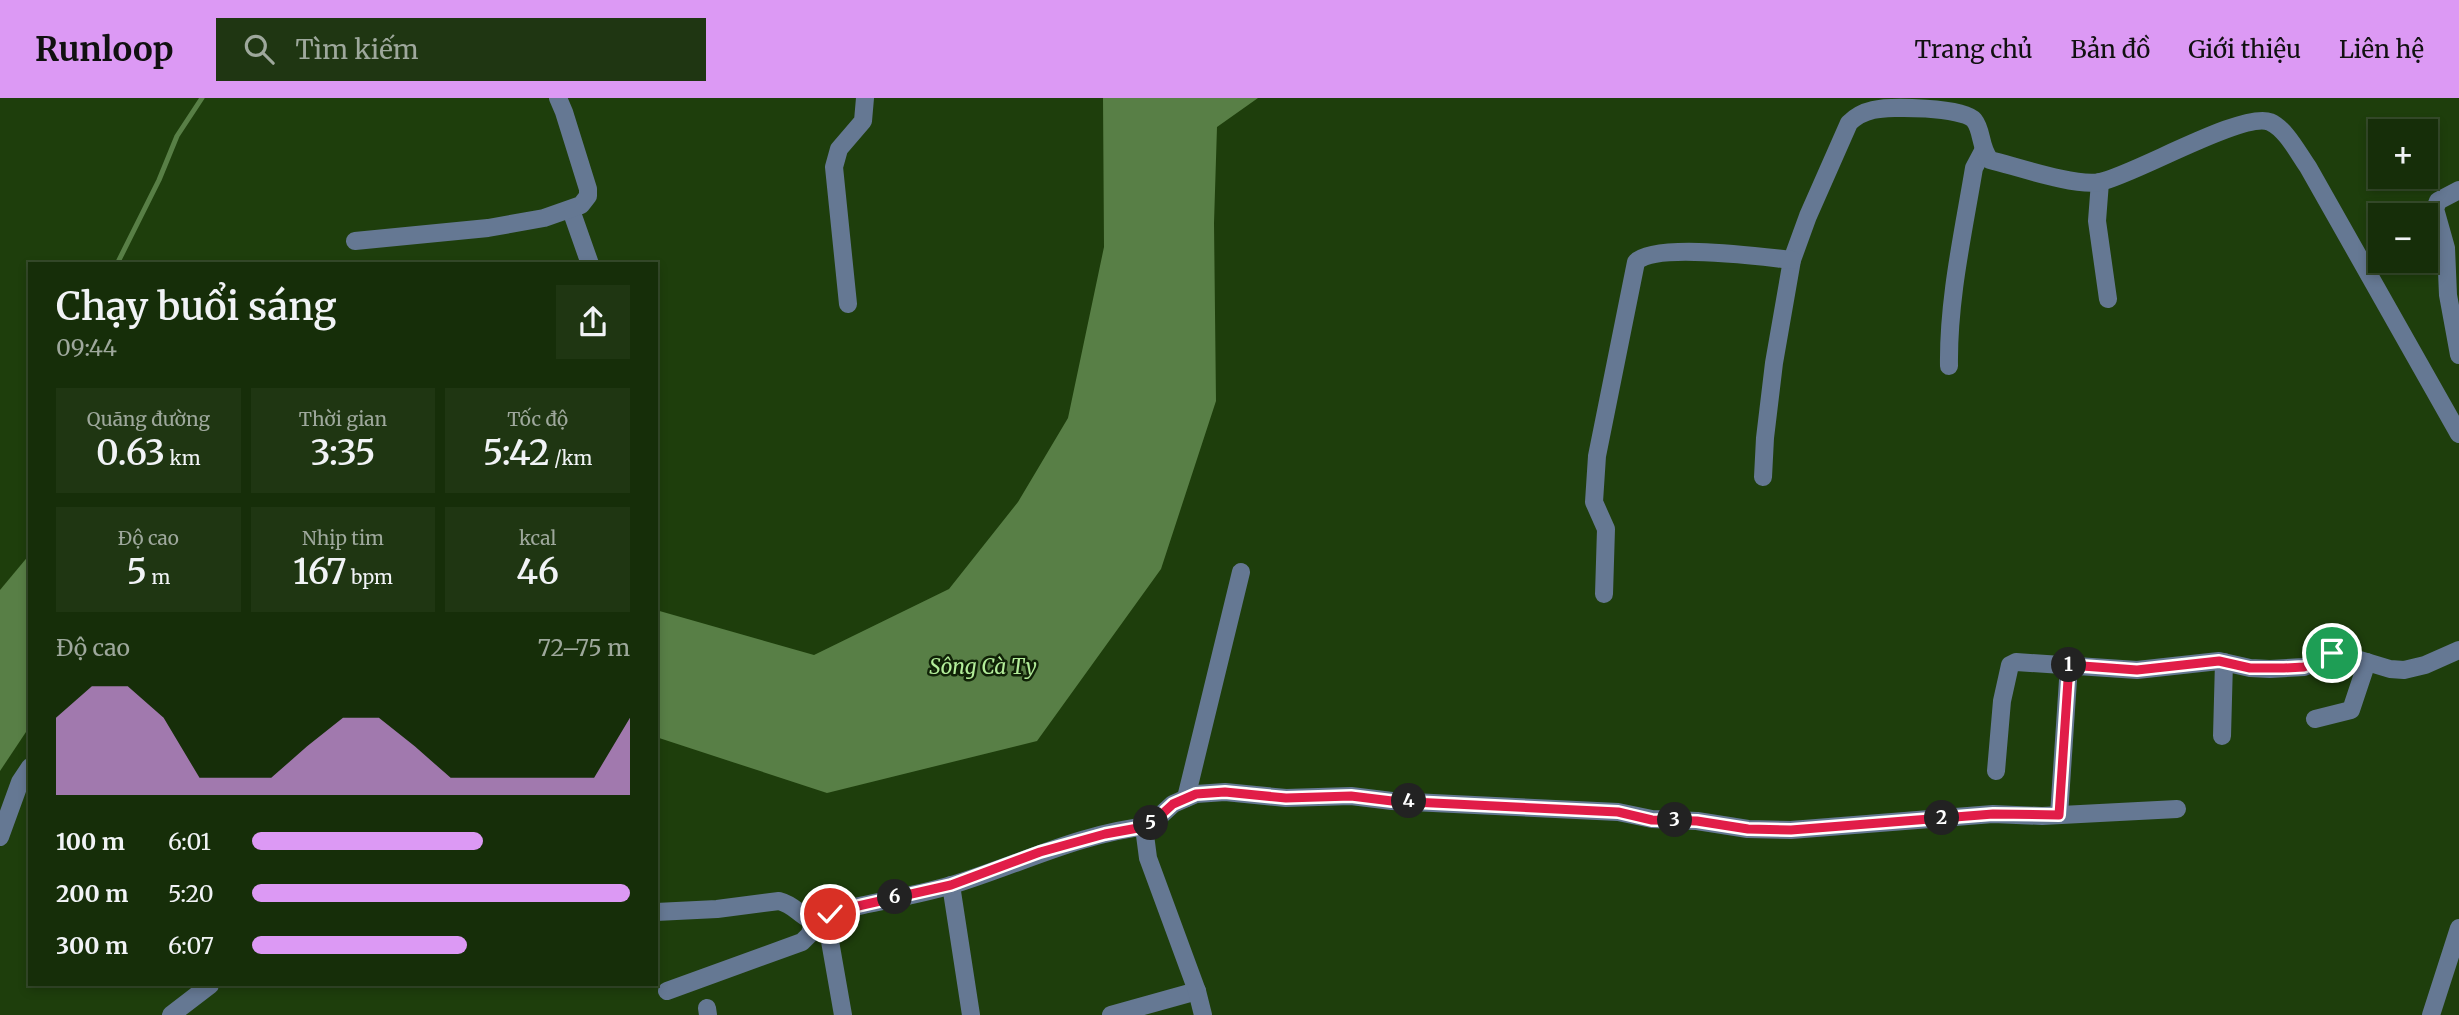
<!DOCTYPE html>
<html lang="vi">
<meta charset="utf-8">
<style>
body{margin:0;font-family:Merriweather,serif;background:#1f3612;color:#f1f3f6;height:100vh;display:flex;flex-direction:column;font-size:26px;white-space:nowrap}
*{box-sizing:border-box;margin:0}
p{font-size:23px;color:#9ea89c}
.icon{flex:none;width:38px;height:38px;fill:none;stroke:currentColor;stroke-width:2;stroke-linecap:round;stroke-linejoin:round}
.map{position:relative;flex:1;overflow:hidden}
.drawer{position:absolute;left:28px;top:164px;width:630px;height:724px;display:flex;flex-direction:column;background:#162e09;border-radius:0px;box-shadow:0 4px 10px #0003,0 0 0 2px #354a2a}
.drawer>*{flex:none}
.controls{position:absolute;left:2368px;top:21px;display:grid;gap:14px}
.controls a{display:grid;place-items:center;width:70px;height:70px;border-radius:0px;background:#162e09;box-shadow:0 4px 10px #0003,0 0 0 2px #354a2a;font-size:35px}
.pin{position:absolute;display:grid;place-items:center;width:60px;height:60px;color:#fff;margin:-30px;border:4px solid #fff;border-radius:50%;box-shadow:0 2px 7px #0007}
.km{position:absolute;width:35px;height:35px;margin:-18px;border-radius:50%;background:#222;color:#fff;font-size:19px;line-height:35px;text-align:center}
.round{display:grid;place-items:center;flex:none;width:74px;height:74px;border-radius:0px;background:#1f3612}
.headline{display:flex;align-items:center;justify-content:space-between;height:119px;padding:0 28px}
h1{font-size:38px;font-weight:600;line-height:52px}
.stats{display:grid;grid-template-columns:repeat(3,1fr);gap:10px;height:119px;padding:7px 28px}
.stats div{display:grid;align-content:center;border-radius:0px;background:#1f3612;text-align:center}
.stats b{font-size:35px;font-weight:600}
.stats small{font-size:19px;font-weight:400}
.stats p{font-size:19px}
.chart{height:196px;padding:14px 28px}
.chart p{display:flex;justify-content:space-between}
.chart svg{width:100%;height:126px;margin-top:7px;fill:#dc99f4;opacity:.7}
ul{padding:0 28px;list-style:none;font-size:23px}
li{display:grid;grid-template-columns:112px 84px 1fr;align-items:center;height:52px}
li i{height:18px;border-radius:9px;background:#dc99f4}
header{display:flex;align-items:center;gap:42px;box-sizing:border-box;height:98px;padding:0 35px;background:#dc99f4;color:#111}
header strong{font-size:33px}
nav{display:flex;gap:38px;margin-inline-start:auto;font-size:24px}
.search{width:490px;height:63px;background:#1f3612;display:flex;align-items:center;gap:18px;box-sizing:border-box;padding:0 24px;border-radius:0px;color:#9ea89c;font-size:26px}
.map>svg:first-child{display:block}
.water{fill:#587f46}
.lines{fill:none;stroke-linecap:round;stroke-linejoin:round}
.stream{stroke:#587f46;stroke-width:5}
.minor{stroke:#657893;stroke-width:18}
.route-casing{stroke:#fff;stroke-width:14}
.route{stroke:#e11d48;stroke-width:9}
.labels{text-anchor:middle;stroke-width:5;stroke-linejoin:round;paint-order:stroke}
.water-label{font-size:21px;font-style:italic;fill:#b3ed9a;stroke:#102207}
</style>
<header>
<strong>Runloop</strong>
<div class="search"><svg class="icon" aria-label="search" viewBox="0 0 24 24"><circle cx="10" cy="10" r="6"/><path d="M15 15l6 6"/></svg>Tìm kiếm</div>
<nav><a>Trang chủ</a><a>Bản đồ</a><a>Giới thiệu</a><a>Liên hệ</a></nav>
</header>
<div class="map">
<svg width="2459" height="917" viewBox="0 0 2459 917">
<rect width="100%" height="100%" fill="#1e3e0c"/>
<g class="water">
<polygon points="1103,0 1258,0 1217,29 1214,125 1216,303 1161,471 1037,643 827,695 656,639 656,512 814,557 949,491 1018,404 1068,320 1104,149"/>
<polygon points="30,456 30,628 0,673 0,492"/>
</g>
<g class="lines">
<polyline class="stream" points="117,166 159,82 177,38 202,0"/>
<g class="minor">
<polyline points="2100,84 2097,123 2108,201"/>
<polyline points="2459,92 2438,103 2435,111 2446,150 2448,197 2459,257"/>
<polyline points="571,112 590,166"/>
<polyline points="355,143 488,130 544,120 581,107 588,98 588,91 564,14 558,0"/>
<polyline points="848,206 834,69 839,51 863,23 865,0"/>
<path d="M1949,268C1948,202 1963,136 1974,70L1983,53"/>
<path d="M1763,379L1765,340L1774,265L1792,162L1808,118L1849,25C1856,18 1864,14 1873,12C1890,8 1963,9 1974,22C1983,33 1979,48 1990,62C2015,68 2076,89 2100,84C2134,77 2243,13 2270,24C2286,31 2298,55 2308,69L2459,336"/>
<path d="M1604,496L1606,431L1594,404L1597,358L1636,164C1656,144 1762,159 1792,162"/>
<polyline points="2315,621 2351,612 2367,564"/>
<polyline points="2222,638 2224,564"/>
<polyline points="1996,673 2002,603 2010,567 2016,564 2137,572 2219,563 2250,570 2270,571 2304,569 2337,555 2390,571 2404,572 2425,567 2459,552"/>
<polyline points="1186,700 1241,474"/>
<polyline points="2059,717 2069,567"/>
<polyline points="0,739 20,684 30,669"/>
<polyline points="951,787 971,917"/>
<path d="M656,814L717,811L779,803C799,808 800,823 827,826"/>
<polyline points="667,893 802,844 810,836 813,824"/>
<polyline points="707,910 708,917"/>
<polyline points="171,917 210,887"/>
<path d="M843,917L827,826V821L836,813C874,804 914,798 952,787C1018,767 1080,735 1149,728"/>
<polyline points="1111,917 1197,893"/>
<polyline points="1203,917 1197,893 1148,760 1145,737 1149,728 1173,706 1196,696 1225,694 1286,700 1351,698 1392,703 1618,714 1652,721 1697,723 1748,731 1791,732 1993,716 2042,718 2177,711"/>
<polyline points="2431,917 2459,830"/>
</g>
</g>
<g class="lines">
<defs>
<polyline id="route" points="830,816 836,813 951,787 1040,754 1105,736 1149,728 1173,706 1196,696 1225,694 1286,700 1351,698 1392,703 1618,714 1652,722 1697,723 1748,731 1791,732 1993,716 2059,717 2069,567 2137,572 2219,563 2250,570 2284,570 2304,569 2332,555"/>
</defs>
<use href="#route" class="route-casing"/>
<use href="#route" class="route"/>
</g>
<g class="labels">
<g class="water-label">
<text x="983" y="576">Sông Cà Ty</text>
</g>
</g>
</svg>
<div class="controls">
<a>+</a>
<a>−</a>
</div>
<div class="pin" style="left:2332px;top:555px;background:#1e9e55"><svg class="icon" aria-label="arrive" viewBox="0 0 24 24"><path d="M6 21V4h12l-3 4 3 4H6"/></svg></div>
<div class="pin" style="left:830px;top:816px;background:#d93025"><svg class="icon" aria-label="check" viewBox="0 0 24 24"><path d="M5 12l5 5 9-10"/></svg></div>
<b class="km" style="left:2069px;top:567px">1</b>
<b class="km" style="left:1942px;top:720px">2</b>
<b class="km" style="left:1675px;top:722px">3</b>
<b class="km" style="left:1409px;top:703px">4</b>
<b class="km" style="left:1151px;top:725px">5</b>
<b class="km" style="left:895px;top:799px">6</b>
<section class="drawer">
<div class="headline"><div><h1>Chạy buổi sáng</h1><p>09:44</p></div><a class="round"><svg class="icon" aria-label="share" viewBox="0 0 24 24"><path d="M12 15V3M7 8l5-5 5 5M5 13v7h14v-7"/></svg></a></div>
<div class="stats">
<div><p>Quãng đường</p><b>0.63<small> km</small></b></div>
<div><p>Thời gian</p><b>3:35</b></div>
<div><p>Tốc độ</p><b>5:42<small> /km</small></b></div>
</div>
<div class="stats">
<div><p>Độ cao</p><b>5<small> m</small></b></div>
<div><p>Nhịp tim</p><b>167<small> bpm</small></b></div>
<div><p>kcal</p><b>46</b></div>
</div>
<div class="chart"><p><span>Độ cao</span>72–75 m</p>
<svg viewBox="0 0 160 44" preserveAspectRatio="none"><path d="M0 44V17L10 6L20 6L30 17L40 38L50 38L60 38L70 27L80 17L90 17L100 27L110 38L120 38L130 38L140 38L150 38L160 17V44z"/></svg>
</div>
<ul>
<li><b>100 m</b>6:01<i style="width:61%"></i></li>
<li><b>200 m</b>5:20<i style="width:100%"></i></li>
<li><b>300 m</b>6:07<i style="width:57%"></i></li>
</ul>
</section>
</div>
